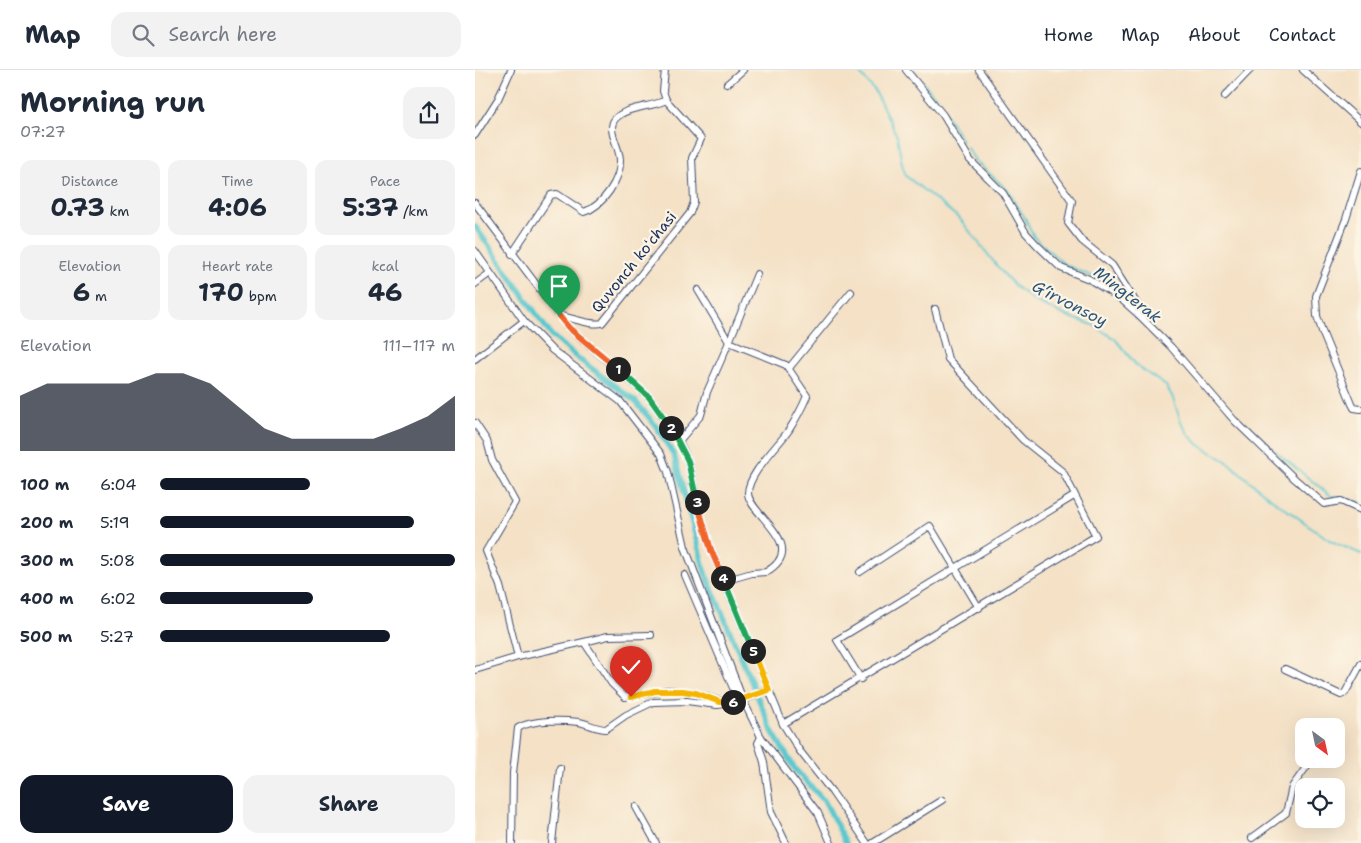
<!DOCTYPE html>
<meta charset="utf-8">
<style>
body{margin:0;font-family:"Shantell Sans",sans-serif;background:#f2f2f3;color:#1f2937;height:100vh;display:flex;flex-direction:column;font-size:19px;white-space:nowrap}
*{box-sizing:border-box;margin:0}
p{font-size:16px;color:#747a83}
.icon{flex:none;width:28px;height:28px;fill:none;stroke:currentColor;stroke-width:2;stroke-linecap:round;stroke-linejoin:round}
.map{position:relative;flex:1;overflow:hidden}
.panel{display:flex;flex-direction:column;background:#fff;width:475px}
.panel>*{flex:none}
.needle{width:32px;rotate:147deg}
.fabs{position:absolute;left:820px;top:648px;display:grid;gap:10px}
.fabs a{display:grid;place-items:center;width:50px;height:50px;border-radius:10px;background:#fff;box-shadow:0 5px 20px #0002;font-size:25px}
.pin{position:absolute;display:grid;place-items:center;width:42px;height:42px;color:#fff;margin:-51px -21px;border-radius:50% 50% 50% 0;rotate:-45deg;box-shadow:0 0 5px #0007}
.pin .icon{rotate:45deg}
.km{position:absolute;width:25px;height:25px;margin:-12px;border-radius:50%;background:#222;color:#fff;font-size:14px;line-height:25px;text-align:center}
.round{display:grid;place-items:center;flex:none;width:52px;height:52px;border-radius:15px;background:#f2f2f3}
.overview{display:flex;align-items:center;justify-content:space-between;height:85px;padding:0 20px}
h1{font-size:28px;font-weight:700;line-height:38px}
.stats{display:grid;grid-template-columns:repeat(3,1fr);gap:8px;height:85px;padding:5px 20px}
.stats div{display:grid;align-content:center;border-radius:12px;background:#f2f2f3;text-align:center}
.stats b{font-size:25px;font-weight:700}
.stats small{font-size:14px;font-weight:400}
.stats p{font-size:14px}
.chart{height:140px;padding:10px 20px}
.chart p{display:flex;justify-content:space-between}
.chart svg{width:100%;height:90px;margin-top:5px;fill:#111827;opacity:.7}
.button{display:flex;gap:10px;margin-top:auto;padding:10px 20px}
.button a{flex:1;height:58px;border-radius:15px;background:#111827;color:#fff;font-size:20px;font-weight:700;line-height:58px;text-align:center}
.button a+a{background:#f2f2f3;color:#1f2937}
ul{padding:0 20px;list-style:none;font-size:16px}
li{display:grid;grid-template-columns:80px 60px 1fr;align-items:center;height:38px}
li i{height:12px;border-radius:6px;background:#111827}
header{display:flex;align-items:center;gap:30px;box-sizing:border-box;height:70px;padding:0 25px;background:#fff;border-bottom:1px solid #e0e1e3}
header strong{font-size:24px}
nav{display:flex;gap:28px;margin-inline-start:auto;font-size:18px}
.search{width:350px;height:45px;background:#f2f2f3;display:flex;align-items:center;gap:12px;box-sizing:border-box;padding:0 18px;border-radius:15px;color:#747a83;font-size:19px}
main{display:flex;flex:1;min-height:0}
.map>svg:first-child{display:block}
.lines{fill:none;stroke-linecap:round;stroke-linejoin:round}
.stream{stroke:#5bc8cf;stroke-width:2}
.canal{stroke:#5bc8cf;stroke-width:5.5}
.minor-casing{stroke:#3c4a6e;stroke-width:8}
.minor{stroke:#fff;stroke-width:6}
.split-1-casing{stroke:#fff;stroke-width:10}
.split-2-casing{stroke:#fff;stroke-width:10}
.split-3-casing{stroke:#fff;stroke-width:10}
.split-4-casing{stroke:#fff;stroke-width:10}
.split-5-casing{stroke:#fff;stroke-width:10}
.split-6-casing{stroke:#fff;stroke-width:10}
.split-7-casing{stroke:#fff;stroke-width:10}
.split-8-casing{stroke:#fff;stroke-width:10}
.split-1{stroke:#f0652b;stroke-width:6}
.split-2{stroke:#22a559;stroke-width:6}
.split-3{stroke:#22a559;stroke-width:6}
.split-4{stroke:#f0652b;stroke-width:6}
.split-5{stroke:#22a559;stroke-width:6}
.split-6{stroke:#f5b400;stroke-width:6}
.split-7{stroke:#f5b400;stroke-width:6}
.split-8{stroke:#f5b400;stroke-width:6}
.labels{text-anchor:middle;stroke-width:4.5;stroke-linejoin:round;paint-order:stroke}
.street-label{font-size:15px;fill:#1b2f5e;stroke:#fcf5e5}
.water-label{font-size:16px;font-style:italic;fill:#2b557a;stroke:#fcf5e5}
</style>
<header>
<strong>Map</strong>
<div class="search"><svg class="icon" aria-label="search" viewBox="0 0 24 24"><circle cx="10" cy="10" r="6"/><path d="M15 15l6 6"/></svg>Search here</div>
<nav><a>Home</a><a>Map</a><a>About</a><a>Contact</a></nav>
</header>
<main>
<section class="panel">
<div class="overview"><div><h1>Morning run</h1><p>07:27</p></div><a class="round"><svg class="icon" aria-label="share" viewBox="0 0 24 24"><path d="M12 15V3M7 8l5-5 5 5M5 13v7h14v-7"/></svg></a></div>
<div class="stats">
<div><p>Distance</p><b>0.73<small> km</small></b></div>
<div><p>Time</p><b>4:06</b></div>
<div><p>Pace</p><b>5:37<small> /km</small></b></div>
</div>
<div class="stats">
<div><p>Elevation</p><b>6<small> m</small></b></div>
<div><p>Heart rate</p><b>170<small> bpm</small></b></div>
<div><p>kcal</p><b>46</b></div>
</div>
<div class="chart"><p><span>Elevation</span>111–117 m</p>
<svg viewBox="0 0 160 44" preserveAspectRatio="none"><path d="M0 44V17L10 11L20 11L30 11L40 11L50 6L60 6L70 11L80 22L90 33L100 38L110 38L120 38L130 38L140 33L150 27L160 17V44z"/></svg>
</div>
<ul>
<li><b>100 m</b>6:04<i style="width:51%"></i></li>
<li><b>200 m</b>5:19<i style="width:86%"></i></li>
<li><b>300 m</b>5:08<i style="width:100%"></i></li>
<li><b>400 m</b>6:02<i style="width:52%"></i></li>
<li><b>500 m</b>5:27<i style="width:78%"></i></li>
</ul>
<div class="button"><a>Save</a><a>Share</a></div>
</section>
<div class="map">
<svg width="886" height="773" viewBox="0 0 886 773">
<rect width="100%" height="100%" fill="#fcf5e5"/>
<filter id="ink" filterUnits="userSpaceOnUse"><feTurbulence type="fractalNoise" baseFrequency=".02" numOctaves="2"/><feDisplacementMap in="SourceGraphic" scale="10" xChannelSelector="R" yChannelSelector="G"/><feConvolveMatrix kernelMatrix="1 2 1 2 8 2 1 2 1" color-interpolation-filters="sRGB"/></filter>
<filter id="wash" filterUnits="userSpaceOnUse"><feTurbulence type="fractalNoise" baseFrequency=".0096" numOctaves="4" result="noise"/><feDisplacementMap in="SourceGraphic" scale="20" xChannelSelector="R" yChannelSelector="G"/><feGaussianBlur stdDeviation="1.12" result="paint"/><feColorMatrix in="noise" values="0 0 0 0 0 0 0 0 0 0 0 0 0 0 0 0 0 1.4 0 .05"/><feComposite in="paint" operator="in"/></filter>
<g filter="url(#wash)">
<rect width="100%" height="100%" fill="#f4e1c6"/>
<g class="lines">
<g class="stream">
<polyline points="382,0 400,21 422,66 427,94 431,106 485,149 526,201 541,217 560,231 589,245 618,255 640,269 662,296 691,316 697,326 706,352 714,365 724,375 751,391 795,428 856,471 886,484"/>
<polyline points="437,0 462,29 487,71"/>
<polyline points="491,77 500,90 533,121 550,148 559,167 590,195 619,207 633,218"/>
<polyline points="754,340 786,370 856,426 868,428 886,433"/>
</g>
<polyline class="canal" points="0,156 76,265 100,286 161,332 180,355 199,385 230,502 297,661 320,699 350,732 371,773"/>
</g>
</g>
<g filter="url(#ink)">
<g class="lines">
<defs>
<g id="minor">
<polyline points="431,0 468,45 495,90 528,123 551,163 563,176 586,198 614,209 646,229 664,245 696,277 759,350 820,409 849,434 866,431 886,440"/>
<polyline points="504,0 597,131 593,153 607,171 637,195 662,234 664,245"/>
<polyline points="828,0 886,52"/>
<polyline points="252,14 268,0"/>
<polyline points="750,26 775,0"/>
<polyline points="0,65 23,29 36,0"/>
<polyline points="886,101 871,149 841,226 842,246 848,264 877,334 879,338 886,339"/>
<polyline points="0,133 94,258 174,327 204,371 213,391 224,439 236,480 308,654 324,680 357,722 392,773"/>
<polyline points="0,181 49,251 77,280 145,331 186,384 193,402 210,477 268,630 286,667 343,743 356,773"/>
<path d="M37,184L76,125L82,124L109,142C128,136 146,109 145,90C145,77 131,60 140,49C151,36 176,38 191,30L188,21L190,0"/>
<polyline points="0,214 15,203"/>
<path d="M84,246C96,247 117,256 127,253L215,143L219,132L217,88L226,69L191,30"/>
<polyline points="0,289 49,251"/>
<polyline points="314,298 376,222"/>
<polyline points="0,353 12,371 17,390 40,432 11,481 25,516 43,587"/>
<polyline points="204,371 226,345 232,322 254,272 223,220"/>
<polyline points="385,502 455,456 504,538"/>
<polyline points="210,505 264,632"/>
<path d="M249,511L277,503L291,502C336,476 273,444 273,423C273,404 303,376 314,360C321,349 327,338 332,326L311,295L254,272L282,204"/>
<polyline points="109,572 133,566 176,565"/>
<polyline points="810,599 866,625 870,623 886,594"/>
<polyline points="0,600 43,587 109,572 137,614 150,627 193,620 221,623 248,632"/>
<polyline points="386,609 362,570 599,426"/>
<polyline points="265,631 294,620"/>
<polyline points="308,654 621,466 588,402 548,370 473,289 460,239"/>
<polyline points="286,667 283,673 289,692 296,742 311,773"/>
<polyline points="161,737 181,773"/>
<polyline points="777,768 811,743 817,717 837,689"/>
<path d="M37,773L38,703L43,658C58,649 88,650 104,652C114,654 122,659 131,659L151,645L178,632L212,631L242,635L261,632"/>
<polyline points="77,773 85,698"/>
<polyline points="398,773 467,730"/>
</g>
</defs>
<use href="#minor" class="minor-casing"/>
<use href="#minor" class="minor"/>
</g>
</g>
<g class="lines" filter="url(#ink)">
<defs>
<polyline id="split-1" points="84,246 94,258 143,299"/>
<polyline id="split-2" points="143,299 174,327 196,358"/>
<polyline id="split-3" points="196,358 213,391 222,432"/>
<polyline id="split-4" points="222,432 236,480 248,508"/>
<polyline id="split-5" points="248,508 278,581"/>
<polyline id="split-6" points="258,632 294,620 278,581"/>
<polyline id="split-7" points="180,621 208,621 221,623 245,632 258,632"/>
<polyline id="split-8" points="156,627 180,621"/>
</defs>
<use href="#split-1" class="split-1-casing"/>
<use href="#split-2" class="split-2-casing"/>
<use href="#split-3" class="split-3-casing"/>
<use href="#split-4" class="split-4-casing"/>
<use href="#split-5" class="split-5-casing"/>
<use href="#split-6" class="split-6-casing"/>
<use href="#split-7" class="split-7-casing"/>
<use href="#split-8" class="split-8-casing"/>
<use href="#split-1" class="split-1"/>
<use href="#split-2" class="split-2"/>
<use href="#split-3" class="split-3"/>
<use href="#split-4" class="split-4"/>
<use href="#split-5" class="split-5"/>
<use href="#split-6" class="split-6"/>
<use href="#split-7" class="split-7"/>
<use href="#split-8" class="split-8"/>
</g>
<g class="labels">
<g class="street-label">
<text transform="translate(159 192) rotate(-51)" y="5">Quvonch koʻchasi</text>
</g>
<g class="water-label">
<text transform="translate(653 224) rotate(38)" y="6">Mingterak</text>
<text transform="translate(595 233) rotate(27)" y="6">G‘irvonsoy</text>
</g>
</g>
</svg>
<div class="fabs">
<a><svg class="needle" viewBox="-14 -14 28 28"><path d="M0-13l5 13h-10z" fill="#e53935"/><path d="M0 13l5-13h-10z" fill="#747a83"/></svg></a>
<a><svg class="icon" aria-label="locate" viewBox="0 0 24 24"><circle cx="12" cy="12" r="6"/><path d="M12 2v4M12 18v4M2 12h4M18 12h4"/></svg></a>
</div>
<div class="pin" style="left:84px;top:246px;background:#1e9e55"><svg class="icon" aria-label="arrive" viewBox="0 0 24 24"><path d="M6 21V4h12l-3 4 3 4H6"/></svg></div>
<div class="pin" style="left:156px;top:627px;background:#d93025"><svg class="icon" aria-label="check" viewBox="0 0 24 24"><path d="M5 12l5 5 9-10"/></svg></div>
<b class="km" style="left:143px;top:299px">1</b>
<b class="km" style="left:196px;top:358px">2</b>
<b class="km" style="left:222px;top:432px">3</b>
<b class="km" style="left:248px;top:508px">4</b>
<b class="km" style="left:278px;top:581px">5</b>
<b class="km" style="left:258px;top:632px">6</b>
</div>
</main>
